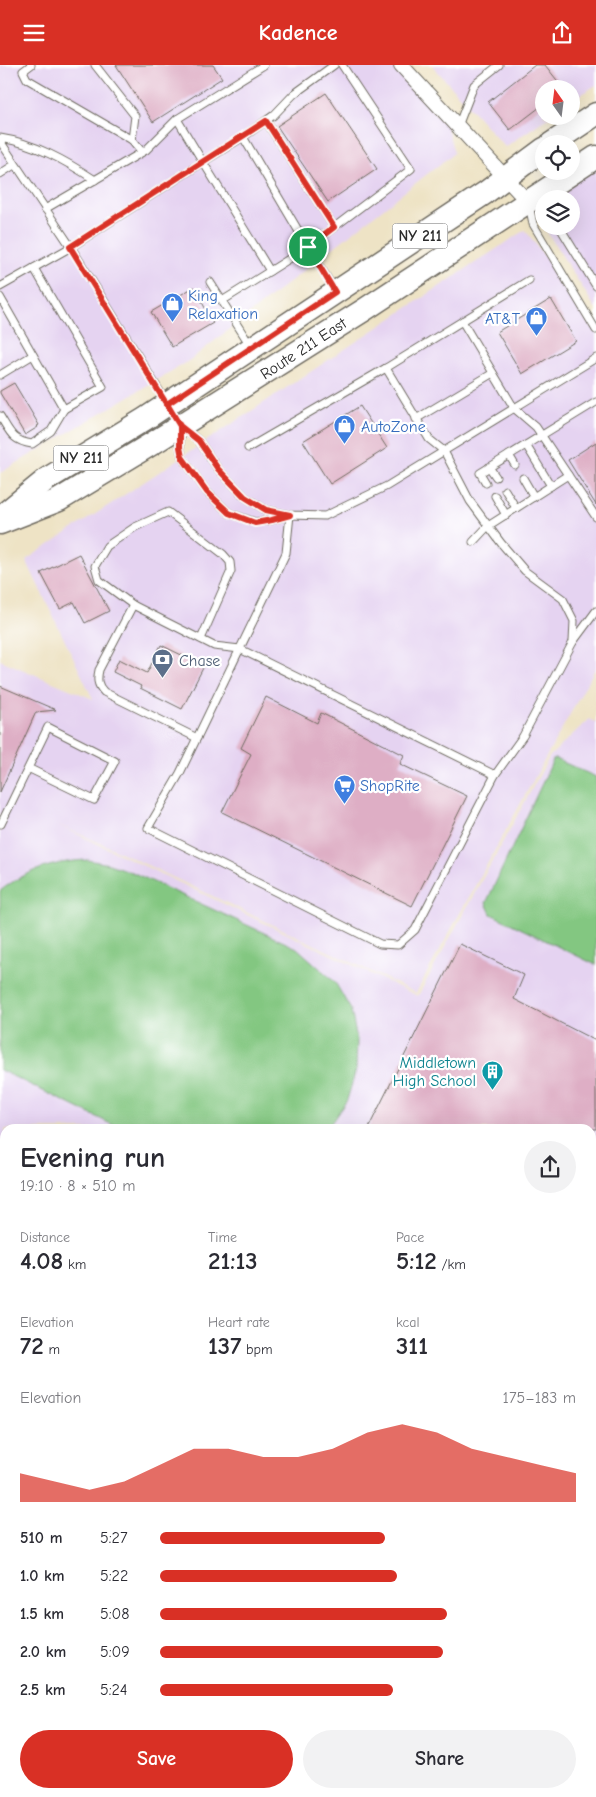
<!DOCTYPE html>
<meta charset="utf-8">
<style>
body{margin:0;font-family:"Comic Neue",sans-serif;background:#f2f2f3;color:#2b2b33;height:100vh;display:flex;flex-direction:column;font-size:19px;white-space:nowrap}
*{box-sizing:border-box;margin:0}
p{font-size:16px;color:#7c7c81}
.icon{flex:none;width:28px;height:28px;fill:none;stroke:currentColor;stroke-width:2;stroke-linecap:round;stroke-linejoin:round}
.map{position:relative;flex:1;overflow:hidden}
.details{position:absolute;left:0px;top:1059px;width:596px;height:674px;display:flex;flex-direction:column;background:#fff;border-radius:15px 15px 0 0;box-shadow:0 5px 20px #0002}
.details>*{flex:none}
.needle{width:32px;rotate:346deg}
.tools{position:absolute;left:535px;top:15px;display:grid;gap:10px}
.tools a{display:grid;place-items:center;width:45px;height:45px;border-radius:50%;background:#fff;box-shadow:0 5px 20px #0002;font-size:25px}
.pin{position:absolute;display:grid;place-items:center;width:42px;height:42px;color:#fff;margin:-21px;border:2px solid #fff;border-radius:50%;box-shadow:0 1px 5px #0007}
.round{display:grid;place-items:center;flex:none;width:52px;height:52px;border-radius:26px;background:#f2f2f3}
.summary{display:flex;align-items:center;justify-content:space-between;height:85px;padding:0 20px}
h1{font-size:28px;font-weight:700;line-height:38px}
.figures{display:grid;grid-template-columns:repeat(3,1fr);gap:8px;height:85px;padding:5px 20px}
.figures div{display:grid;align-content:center}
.figures b{font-size:25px;font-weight:700}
.figures small{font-size:14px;font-weight:400}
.figures p{font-size:14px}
.chart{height:140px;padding:10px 20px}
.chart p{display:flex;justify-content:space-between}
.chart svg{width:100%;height:90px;margin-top:5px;fill:#d93025;opacity:.7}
.cta{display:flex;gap:10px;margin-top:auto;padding:10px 20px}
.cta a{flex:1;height:58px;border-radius:30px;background:#d93025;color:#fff;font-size:20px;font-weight:700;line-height:58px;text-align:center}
.cta a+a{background:#f2f2f3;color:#2b2b33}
ul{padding:0 20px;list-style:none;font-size:16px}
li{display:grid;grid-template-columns:80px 60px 1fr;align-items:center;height:38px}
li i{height:12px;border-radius:6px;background:#d93025}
header{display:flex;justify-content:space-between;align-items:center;height:65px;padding:0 20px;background:#d93025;color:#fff;font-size:22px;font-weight:700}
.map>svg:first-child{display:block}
.built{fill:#e5d3f1;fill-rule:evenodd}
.green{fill:#83c781;stroke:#577956}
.building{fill:#deaec5}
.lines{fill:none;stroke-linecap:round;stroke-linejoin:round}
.lane-casing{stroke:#6f6b61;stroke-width:9}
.street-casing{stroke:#6f6b61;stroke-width:16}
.primary-casing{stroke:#6f6b61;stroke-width:25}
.path{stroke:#6f6b61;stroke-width:2.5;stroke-dasharray:1 4;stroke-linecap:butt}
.lane{stroke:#fff;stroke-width:7}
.street{stroke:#fff;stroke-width:14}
.primary{stroke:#fff;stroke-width:22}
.route-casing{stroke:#fff;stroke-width:10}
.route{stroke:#d93025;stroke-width:6}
.labels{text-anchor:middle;stroke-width:4.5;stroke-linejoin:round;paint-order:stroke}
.shield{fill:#fff;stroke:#6b6b6b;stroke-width:1}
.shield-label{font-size:15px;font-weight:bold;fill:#2b2b2b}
.shop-label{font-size:16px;fill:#366cbe;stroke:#fff;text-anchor:start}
.street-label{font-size:16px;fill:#2b2b2b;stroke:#fff}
.service-label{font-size:16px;fill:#4e5e75;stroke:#fff;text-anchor:start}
.culture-label{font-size:16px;fill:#0d838f;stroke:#fff;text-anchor:end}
</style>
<header><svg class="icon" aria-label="menu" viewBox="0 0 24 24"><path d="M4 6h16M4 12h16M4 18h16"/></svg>Kadence<svg class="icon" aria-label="share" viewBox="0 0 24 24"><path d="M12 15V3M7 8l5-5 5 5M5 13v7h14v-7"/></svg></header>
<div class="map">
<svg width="596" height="1732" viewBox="0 0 596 1732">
<rect width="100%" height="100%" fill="#fff"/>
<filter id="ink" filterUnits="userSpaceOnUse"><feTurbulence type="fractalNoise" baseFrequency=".02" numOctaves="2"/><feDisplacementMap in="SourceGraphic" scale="10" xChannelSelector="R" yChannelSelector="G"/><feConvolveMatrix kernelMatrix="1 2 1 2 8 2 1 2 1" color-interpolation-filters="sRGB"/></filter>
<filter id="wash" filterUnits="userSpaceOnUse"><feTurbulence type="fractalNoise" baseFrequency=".0096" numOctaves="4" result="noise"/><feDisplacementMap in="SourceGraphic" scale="20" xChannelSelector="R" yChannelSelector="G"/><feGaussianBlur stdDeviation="1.12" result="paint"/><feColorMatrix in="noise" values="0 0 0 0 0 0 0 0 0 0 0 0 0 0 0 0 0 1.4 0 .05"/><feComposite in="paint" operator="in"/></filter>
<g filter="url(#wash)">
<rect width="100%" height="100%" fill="#eee3c5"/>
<g class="built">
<polygon points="0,0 393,0 446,60 454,88 190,295 0,408"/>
<polygon points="432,0 596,0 596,20 571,36 571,24 544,24 544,51 550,51 505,82"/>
<path d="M596,94V244L528,137ZM544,134H571V161H544Z"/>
<polygon points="525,165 596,259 596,602 416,928 107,781 56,759 418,931 550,691 589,654 596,657 596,1732 170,1732 172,1728 591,1728 591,1064 5,1064 5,1442 0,1439 0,595 93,634 26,495"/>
</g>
<g class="green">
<polygon points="554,693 596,712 596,900 491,849 486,838"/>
<path d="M88,795L109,799L134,808L297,883L335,917L351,945L357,975L356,1005L347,1035L327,1064H121L0,1005V826C25,806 56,796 88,795Z"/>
<polygon points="0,1087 5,1089 5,1242 0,1240"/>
</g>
<g id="blocks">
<g class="building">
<polygon points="116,0 213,0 222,13 153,57"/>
<polygon points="535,0 545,0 564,24 544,24 544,39 510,65 488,37"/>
<polygon points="326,28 377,104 328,137 277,61"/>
<polygon points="194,222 213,258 172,282 151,247"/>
<polygon points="551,234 576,276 522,309 497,267"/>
<polygon points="14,318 39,360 37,361 38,362 25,370 0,328 0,326"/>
<polygon points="360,341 387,383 330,419 303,376"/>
<polygon points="596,377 596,440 568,395"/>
<polygon points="79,489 109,546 85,558 74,537 60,544 41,508"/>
<polygon points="161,580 204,601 182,644 140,623 141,621 113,607 119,594 147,608"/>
<polygon points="0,621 56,645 36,647 0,727"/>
<polygon points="266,632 317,658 321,648 404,690 400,699 467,731 412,841 222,747 251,689 241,683"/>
<polygon points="460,879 524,910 514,934 596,976 596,1064 368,1064"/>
</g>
</g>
</g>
<g filter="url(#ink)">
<use href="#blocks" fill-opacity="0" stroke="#6f6b61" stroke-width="1"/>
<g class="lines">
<defs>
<g id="lane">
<polyline points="31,0 23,6 27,14 132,75 142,87"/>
<polyline points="95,0 135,51 132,75"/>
<polyline points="264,0 177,54 203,97 243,72 308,182 411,104 342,0"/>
<polyline points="266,56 334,162"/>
<polyline points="458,61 474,20 499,0"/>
<polyline points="243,72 274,50 294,29 334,0"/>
<path d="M0,73C34,78 66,96 95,115"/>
<polyline points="0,76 71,182 203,97 270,206 308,182 334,224"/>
<polyline points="0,109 14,100"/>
<polyline points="529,139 533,159 596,265"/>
<polyline points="45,144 146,85 177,54"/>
<polyline points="559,161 596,221"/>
<polyline points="210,217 250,280"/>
<polyline points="0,222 71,182 181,361 199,376 218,404 245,432 266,445 290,450 325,451 387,421 596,293"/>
<polyline points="0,232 64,344 103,322 34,203"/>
<polyline points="222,236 270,206"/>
<polyline points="462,256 514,343 536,362 596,452"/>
<polyline points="386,303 529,215"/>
<polyline points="0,310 33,290"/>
<path d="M0,351C10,367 12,376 32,379L51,366L64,344"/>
<polyline points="416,354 493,308"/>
<polyline points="180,366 180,381 182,392 207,427 229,448 255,457 272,455 289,450"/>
<polyline points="526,380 551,421"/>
<polyline points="509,390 515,400"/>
<polyline points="489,402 496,412"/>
<polyline points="523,413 534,432"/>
<polyline points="486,418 480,408 596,337"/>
<polyline points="505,425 516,443"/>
<polyline points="495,431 506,450"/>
<polyline points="290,450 286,488 180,708 148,763 380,879 398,880 415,865 495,710"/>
<polyline points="473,477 488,461 568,410"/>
<polyline points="133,540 99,515 95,501 107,481 135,462 168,447 223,489 230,497 231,506 201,574"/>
<polyline points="573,577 596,546"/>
<path d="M197,673L104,627C97,620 97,614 99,605L133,540L214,581L240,584L495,710L523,671L573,577L574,556L563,534L525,506L501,478L470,436L444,386L429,374L386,303L248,383"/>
<polyline points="0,758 1,759 48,662 115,696 94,735 28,703"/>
<polyline points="591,1260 596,1265"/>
<polyline points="591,1314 596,1315"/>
<polyline points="591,1363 596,1366"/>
<polyline points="591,1411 596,1414"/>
<polyline points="591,1458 596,1460"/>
<polyline points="591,1519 596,1510"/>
<polyline points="299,1732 302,1728"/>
<polyline points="415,1732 419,1728"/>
<polyline points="475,1732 478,1728"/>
</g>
<g id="street">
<polyline points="401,0 528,137"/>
<polyline points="0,1574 5,1577"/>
<polyline points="44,1732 46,1728"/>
</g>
<g id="primary">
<polyline points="551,79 596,49"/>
<polyline points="3,450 47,414 145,354 485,128 544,84"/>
<polyline points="0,458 59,435 158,375 364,245 596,92"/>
</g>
</defs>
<use href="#lane" class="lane-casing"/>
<use href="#street" class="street-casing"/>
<use href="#primary" class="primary-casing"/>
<polyline class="path" points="591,1328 596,1329"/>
<use href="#lane" class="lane"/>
<use href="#street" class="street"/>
<use href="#primary" class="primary"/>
</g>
</g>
<g class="lines" filter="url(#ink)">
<defs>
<polyline id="route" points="308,182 335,227 167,339 180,361 199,376 218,404 245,432 266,445 290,450 272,455 255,458 229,448 207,427 182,392 180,382 180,361 70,182 266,56 334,162 308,182"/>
</defs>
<use href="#route" class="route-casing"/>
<use href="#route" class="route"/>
</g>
<defs>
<symbol id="shop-pin" viewBox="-11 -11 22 30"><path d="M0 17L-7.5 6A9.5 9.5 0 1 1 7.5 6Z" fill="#3f7fe0" stroke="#fff"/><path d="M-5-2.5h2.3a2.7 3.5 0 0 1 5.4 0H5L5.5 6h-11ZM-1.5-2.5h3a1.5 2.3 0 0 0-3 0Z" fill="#fff"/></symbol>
<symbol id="bank-pin" viewBox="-11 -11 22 30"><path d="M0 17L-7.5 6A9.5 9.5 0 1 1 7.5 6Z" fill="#5c6f8a" stroke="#fff"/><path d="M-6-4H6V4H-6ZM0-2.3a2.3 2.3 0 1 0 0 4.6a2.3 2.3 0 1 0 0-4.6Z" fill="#fff"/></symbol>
<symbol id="supermarket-pin" viewBox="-11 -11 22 30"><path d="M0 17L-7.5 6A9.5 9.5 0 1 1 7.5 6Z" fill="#3f7fe0" stroke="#fff"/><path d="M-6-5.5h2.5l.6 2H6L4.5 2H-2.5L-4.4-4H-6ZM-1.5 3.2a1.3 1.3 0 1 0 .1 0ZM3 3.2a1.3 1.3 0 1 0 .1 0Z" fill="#fff"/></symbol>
<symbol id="building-pin" viewBox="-11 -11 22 30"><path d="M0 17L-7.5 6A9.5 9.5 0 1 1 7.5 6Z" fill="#0f9aa8" stroke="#fff"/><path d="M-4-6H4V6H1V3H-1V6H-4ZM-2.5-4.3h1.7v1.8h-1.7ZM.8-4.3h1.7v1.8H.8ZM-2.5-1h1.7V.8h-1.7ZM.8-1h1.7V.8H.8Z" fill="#fff"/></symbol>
</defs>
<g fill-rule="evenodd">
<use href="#shop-pin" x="160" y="226" width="25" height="34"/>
<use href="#shop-pin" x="524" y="240" width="25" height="34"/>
<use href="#shop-pin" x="332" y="348" width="25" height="34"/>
<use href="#bank-pin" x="150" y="582" width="25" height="34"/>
<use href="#supermarket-pin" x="332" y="708" width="25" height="34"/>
<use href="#building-pin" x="480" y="994" width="25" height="34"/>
</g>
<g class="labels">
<g class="shield">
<rect x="392.5" y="158.5" width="55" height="25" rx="4"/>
<rect x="53.5" y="380.5" width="55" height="25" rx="4"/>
</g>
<g class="shield-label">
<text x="420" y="176">NY 211</text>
<text x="81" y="398">NY 211</text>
</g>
<g class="shop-label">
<text x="188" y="236">King<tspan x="188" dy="18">Relaxation</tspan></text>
<text x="520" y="259" text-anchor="end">AT&amp;T</text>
<text x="361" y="367">AutoZone</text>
<text x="360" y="726">ShopRite</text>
</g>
<g class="street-label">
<text transform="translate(303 283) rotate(-33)" y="6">Route 211 East</text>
</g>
<g class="service-label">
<text x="179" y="601">Chase</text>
</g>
<g class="culture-label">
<text x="476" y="1003">Middletown<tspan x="476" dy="18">High School</tspan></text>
</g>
</g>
</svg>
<div class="tools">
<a><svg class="needle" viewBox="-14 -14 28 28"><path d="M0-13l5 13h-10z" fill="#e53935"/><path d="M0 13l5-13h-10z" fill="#7c7c81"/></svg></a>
<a><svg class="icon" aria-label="locate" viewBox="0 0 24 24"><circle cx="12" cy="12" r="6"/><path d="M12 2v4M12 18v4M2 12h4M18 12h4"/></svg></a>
<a><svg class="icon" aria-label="layers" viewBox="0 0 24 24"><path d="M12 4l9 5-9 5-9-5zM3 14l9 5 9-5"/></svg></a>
</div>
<div class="pin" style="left:308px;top:182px;background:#1e9e55"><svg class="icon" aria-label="arrive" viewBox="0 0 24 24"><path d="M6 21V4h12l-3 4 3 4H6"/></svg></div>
<section class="details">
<div class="summary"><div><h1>Evening run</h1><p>19:10 · 8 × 510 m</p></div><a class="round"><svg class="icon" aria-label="share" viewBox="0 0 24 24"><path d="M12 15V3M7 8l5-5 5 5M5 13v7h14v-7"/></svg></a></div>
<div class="figures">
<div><p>Distance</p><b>4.08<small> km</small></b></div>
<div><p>Time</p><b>21:13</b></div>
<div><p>Pace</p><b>5:12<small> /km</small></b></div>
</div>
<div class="figures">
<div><p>Elevation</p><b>72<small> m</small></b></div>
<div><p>Heart rate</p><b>137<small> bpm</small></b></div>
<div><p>kcal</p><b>311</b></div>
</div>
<div class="chart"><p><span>Elevation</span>175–183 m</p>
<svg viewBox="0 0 160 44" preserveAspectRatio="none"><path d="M0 44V30L10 34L20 38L30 34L40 26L50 18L60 18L70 22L80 22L90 18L100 10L110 6L120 10L130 18L140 22L150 26L160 30V44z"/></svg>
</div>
<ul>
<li><b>510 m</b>5:27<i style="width:54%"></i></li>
<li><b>1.0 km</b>5:22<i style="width:57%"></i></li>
<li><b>1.5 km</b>5:08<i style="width:69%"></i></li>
<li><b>2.0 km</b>5:09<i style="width:68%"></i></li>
<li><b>2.5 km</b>5:24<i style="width:56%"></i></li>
</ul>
<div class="cta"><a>Save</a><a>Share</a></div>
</section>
</div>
